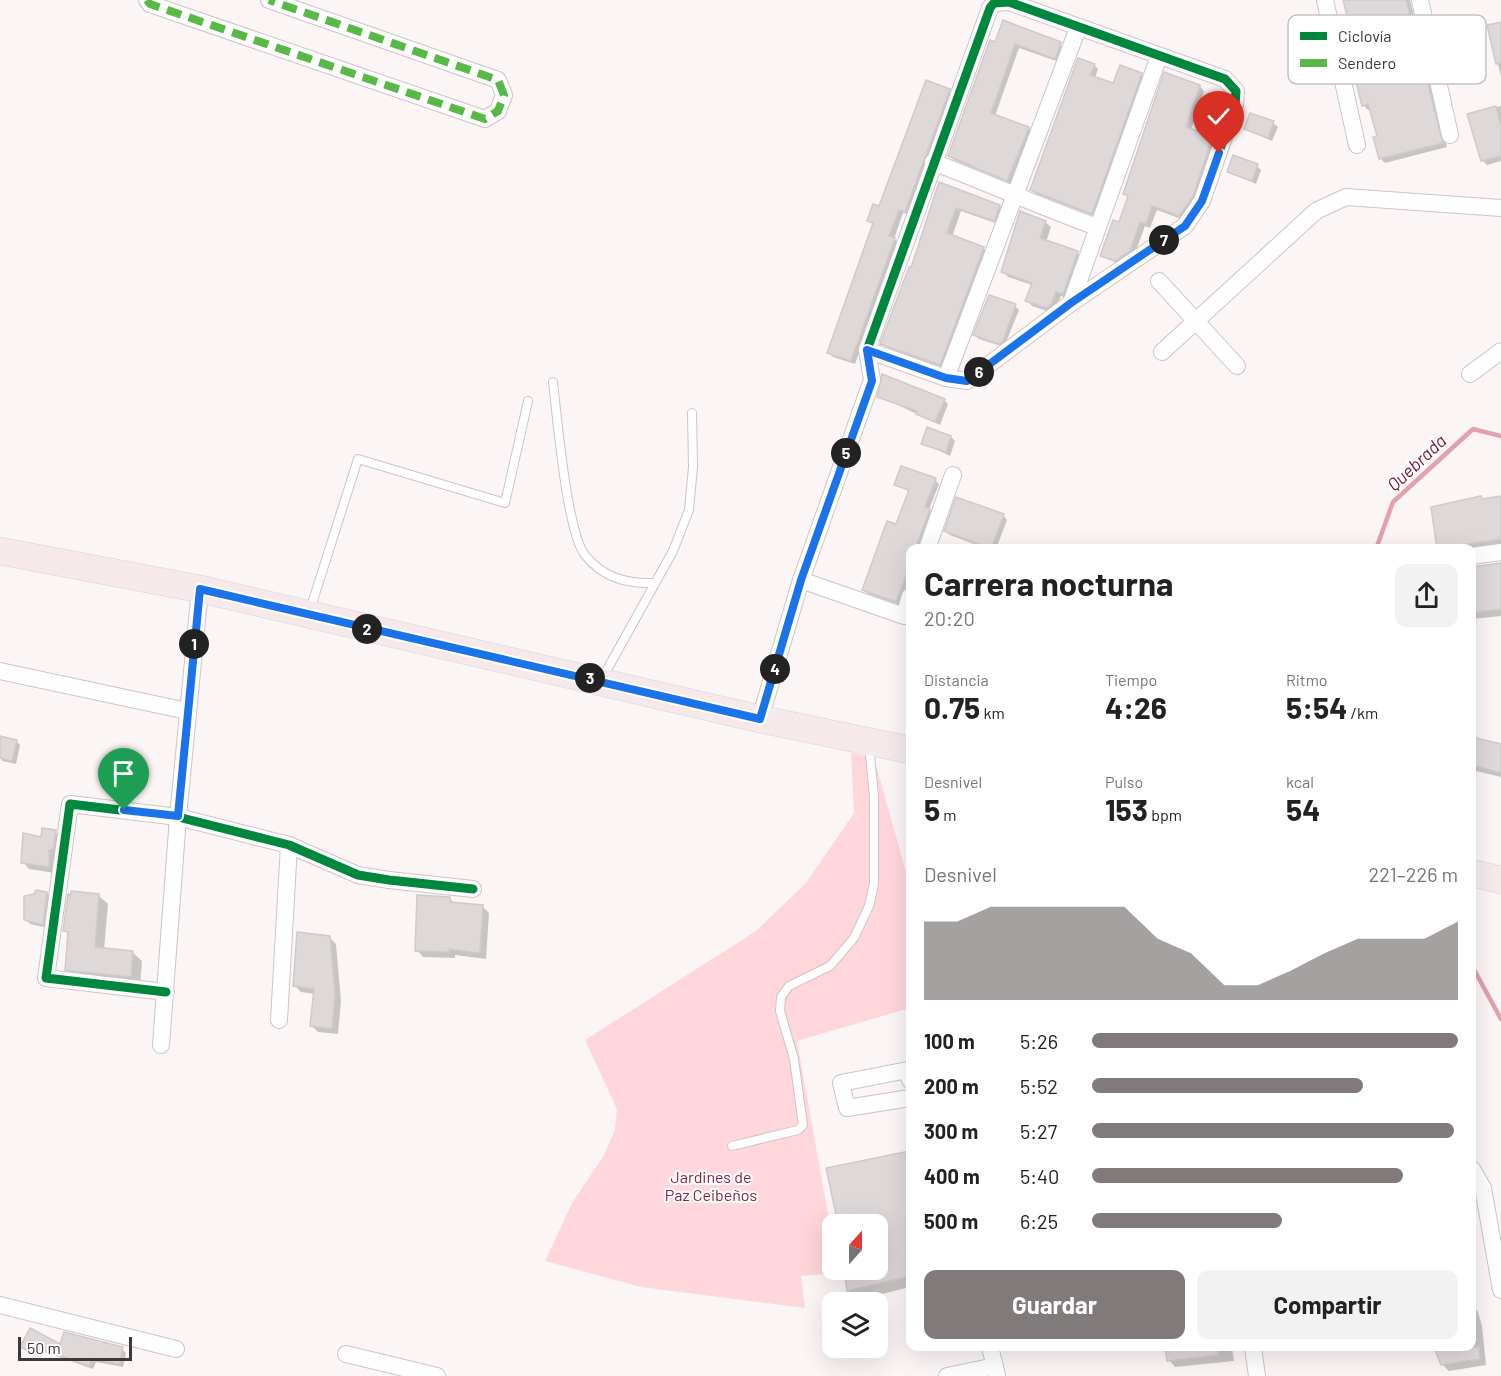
<!DOCTYPE html>
<html lang="es">
<meta charset="utf-8">
<style>
body{margin:0;font-family:Barlow,sans-serif;background:#f2f2f2;color:#222;height:100vh;display:flex;flex-direction:column;font-size:22px;white-space:nowrap}
*{box-sizing:border-box;margin:0}
p{font-size:20px;color:#767676}
.icon{flex:none;width:33px;height:33px;fill:none;stroke:currentColor;stroke-width:2;stroke-linecap:round;stroke-linejoin:round}
.map{position:relative;flex:1;overflow:hidden}
.side{position:absolute;left:906px;top:544px;width:570px;height:807px;display:flex;flex-direction:column;background:#fff;border-radius:12px;box-shadow:0 6px 24px #0002}
.side>*{flex:none}
.needle{width:39px;rotate:21deg}
.buttons{position:absolute;left:822px;top:1214px;display:grid;gap:12px}
.buttons a{display:grid;place-items:center;width:66px;height:66px;border-radius:12px;background:#fff;box-shadow:0 6px 24px #0002;font-size:30px}
.scale{position:absolute;left:18px;bottom:15px;width:114px;box-sizing:border-box;padding-left:6px;border:3px solid #3f3738;border-top:0;font-size:16px;line-height:21px;white-space:nowrap;color:#3f3738;-webkit-text-stroke:4px #fff;paint-order:stroke}
.pin{position:absolute;display:grid;place-items:center;width:51px;height:51px;color:#fff;margin:-62px -26px;border-radius:50% 50% 50% 0;rotate:-45deg;box-shadow:0 0 6px #0007}
.pin .icon{rotate:45deg}
.km{position:absolute;width:30px;height:30px;margin:-15px;border-radius:50%;background:#222;color:#fff;font-size:16px;line-height:30px;text-align:center}
.round{display:grid;place-items:center;flex:none;width:63px;height:63px;border-radius:12px;background:#f2f2f2}
.summary{display:flex;align-items:center;justify-content:space-between;height:102px;padding:0 18px}
h1{font-size:33px;font-weight:700;line-height:45px}
.metrics{display:grid;grid-template-columns:repeat(3,1fr);gap:9px;height:102px;padding:6px 18px}
.metrics div{display:grid;align-content:center}
.metrics b{font-size:30px;font-weight:700}
.metrics small{font-size:16px;font-weight:400}
.metrics p{font-size:16px}
.chart{height:168px;padding:12px 18px}
.chart p{display:flex;justify-content:space-between}
.chart svg{width:100%;height:108px;margin-top:6px;fill:#817a7a;opacity:.7}
.primary-button{display:flex;gap:12px;margin-top:auto;padding:12px 18px}
.primary-button a{flex:1;height:69px;border-radius:12px;background:#817a7a;color:#fff;font-size:24px;font-weight:700;line-height:69px;text-align:center}
.primary-button a+a{background:#f2f2f2;color:#222}
ul{padding:0 18px;list-style:none;font-size:20px}
li{display:grid;grid-template-columns:96px 72px 1fr;align-items:center;height:45px}
li i{height:15px;border-radius:8px;background:#817a7a}
.map>svg:first-child{display:block}
.green{fill:#fed6dc}
.shadow{fill:#0003}
.lines{fill:none;stroke-linecap:round;stroke-linejoin:round}
.stream{stroke:#e1a2ac;stroke-width:4.5}
.building{fill:#dfd8d9;stroke:#d0cacb;stroke-width:1.5}
.service-casing{stroke:#ccc5c6;stroke-width:10}
.minor-casing{stroke:#ccc5c6;stroke-width:18}
.primary-casing{stroke:#d8d3d4;stroke-width:28}
.service{stroke:#fffefe;stroke-width:8}
.minor{stroke:#fffefe;stroke-width:16}
.primary{stroke:#f5e9ec;stroke-width:27}
.quiet{stroke:#58b947;stroke-width:8;stroke-dasharray:15 8;stroke-linecap:butt}
.cycleway-casing{stroke:#fff;stroke-width:13}
.cycleway{stroke:#00873e;stroke-width:9}
.route-casing{stroke:#fff;stroke-width:12}
.route{stroke:#1a73e8;stroke-width:8}
.labels{text-anchor:middle;stroke-width:4.5;stroke-linejoin:round;paint-order:stroke}
.park-label{font-size:16px;fill:#89213e;stroke:#fff}
.water-label{font-size:18px;font-style:italic;fill:#7d1334;stroke:#fff}
.key{fill:#fff;stroke:#c5c3c3;stroke-width:1.5}
.key-label{font-size:16px;fill:#3f3738}
</style>
<div class="map">
<svg width="1501" height="1376" viewBox="0 0 1501 1376">
<rect width="100%" height="100%" fill="#fcf5f6"/>
<polygon class="green" points="851,753 874,758 910,886 910,1008 797,1041 832,1236 832,1269 838,1269 839,1273 801,1276 805,1308 641,1287 545,1261 572,1203 603,1157 615,1130 617,1109 585,1040 756,931 806,883 854,813"/>
<g class="shadow">
<polygon points="1344,0 1410,0 1447,147 1385,163 1381,159 1375,138 1379,137 1371,109 1368,110 1363,105 1363,77"/>
<polygon points="1004,22 1060,44 1065,48 1059,62 1019,48 995,116 1029,128 1033,133 1012,184 954,160 950,156"/>
<polygon points="1501,24 1501,77 1489,27"/>
<polygon points="1094,65 1098,69 1095,78 1113,85 1141,74 1145,78 1096,217 1036,194 1032,190"/>
<polygon points="1165,74 1200,86 1204,91 1191,130 1212,138 1217,143 1197,201 1184,220 1157,210 1150,228 1145,226 1134,256 1120,265 1102,255 1120,224 1129,198 1125,194"/>
<polygon points="949,90 953,94 910,215 903,213 894,239 899,243 855,364 833,357 828,352 874,225 869,220 880,208"/>
<polygon points="1501,106 1501,161 1487,165 1482,160 1469,115"/>
<polygon points="1273,123 1278,127 1272,141 1245,129"/>
<polygon points="1257,166 1261,170 1256,184 1229,172"/>
<polygon points="940,184 999,206 1004,210 998,224 961,211 952,237 983,248 988,252 944,368 886,347 882,343 912,270"/>
<polygon points="1021,213 1045,222 1051,227 1046,242 1077,253 1083,258 1068,299 1061,296 1053,313 1032,306 1027,300 1032,285 1008,277 1003,271"/>
<polygon points="1015,306 1019,310 1004,347 979,339 975,335"/>
<polygon points="879,396 944,400 948,404 940,425"/>
<polygon points="951,437 955,441 950,456 923,443"/>
<polygon points="935,480 939,484 929,510 933,514 921,549 910,549 910,578 900,605 868,594 863,590 897,526 910,492 896,484"/>
<polygon points="1481,498 1484,500 1501,498 1501,547 1439,549 1433,508"/>
<polygon points="1003,515 1007,520 996,549 987,549 950,535 946,531"/>
<polygon points="1501,563 1501,616 1472,619 1472,569"/>
<polygon points="1472,738 1501,745 1501,777 1472,770"/>
<polygon points="16,741 20,745 16,764 2,761 0,745"/>
<polygon points="55,832 62,838 55,873 29,869 23,862 42,838"/>
<polygon points="47,893 51,897 47,928 30,924 25,919"/>
<polygon points="98,895 108,904 104,950 132,952 142,961 140,986 75,978 66,969 69,935 65,930"/>
<polygon points="450,899 455,904 482,906 489,913 486,959 455,955 455,958 423,957 417,950"/>
<polygon points="330,938 336,944 341,1001 338,1034 318,1032 312,1026 315,994 301,992 295,986"/>
<polygon points="910,1152 910,1287 858,1300 848,1290 846,1269 878,1269 878,1224 840,1224 827,1169"/>
<polygon points="1472,1305 1478,1312 1482,1326 1486,1365 1449,1371 1442,1364 1436,1347 1472,1347"/>
<polygon points="22,1347 122,1349 126,1353 123,1367 96,1362 93,1369 42,1351 39,1357"/>
<polygon points="1166,1347 1232,1347 1234,1361 1175,1367 1169,1360"/>
</g>
<g class="lines">
<g class="stream">
<polyline points="1376,549 1393,502 1473,429 1501,436"/>
<polyline points="1472,966 1501,1019"/>
</g>
</g>
<g class="building">
<polygon points="1343,0 1406,0 1443,143 1379,159 1373,137 1377,136 1368,104 1362,106 1355,78 1362,76"/>
<polygon points="1003,20 1061,42 1055,59 1015,44 991,113 1029,127 1007,181 948,156 990,40 995,42"/>
<polygon points="1501,22 1501,63 1496,64 1487,25"/>
<polygon points="1078,58 1095,64 1090,75 1113,83 1120,65 1142,73 1092,214 1030,190"/>
<polygon points="1164,72 1200,85 1186,127 1213,136 1193,196 1179,216 1152,206 1146,224 1140,222 1130,251 1115,261 1100,256 1113,220 1119,222 1128,196 1123,194"/>
<polygon points="926,80 950,89 905,212 899,210 889,236 895,238 851,361 827,353 873,223 867,221 873,204 879,206"/>
<polygon points="1496,106 1501,126 1501,156 1481,161 1467,114"/>
<polygon points="1250,113 1274,121 1268,138 1244,129"/>
<polygon points="1233,155 1258,164 1252,181 1227,172"/>
<polygon points="939,182 1000,205 994,221 956,208 947,233 984,247 940,365 880,344 909,267 911,268"/>
<polygon points="1020,211 1046,221 1040,238 1078,251 1063,294 1056,292 1051,305 1046,308 1025,301 1032,283 1001,272"/>
<polygon points="989,295 1016,304 1003,341 999,344 973,335"/>
<polygon points="882,374 945,399 935,422 916,414 917,411 877,397"/>
<polygon points="927,427 951,436 946,452 921,444"/>
<polygon points="901,466 936,478 925,507 930,509 915,549 910,549 910,566 896,602 862,590 887,521 896,524 909,490 894,485"/>
<polygon points="1481,496 1482,499 1501,496 1501,539 1462,545 1462,548 1437,549 1431,507"/>
<polygon points="956,497 1004,514 991,549 944,531"/>
<polygon points="1501,563 1501,609 1472,613 1472,567"/>
<polygon points="0,736 17,740 12,761 0,758"/>
<polygon points="1472,737 1501,744 1501,773 1472,765"/>
<polygon points="42,828 56,830 53,849 49,850 49,867 21,863 23,833 41,837"/>
<polygon points="36,890 47,892 43,925 24,920 24,896 34,894"/>
<polygon points="71,891 99,894 95,947 133,951 131,977 65,970 68,932 63,931 68,894 71,895"/>
<polygon points="417,895 450,897 450,902 483,905 480,953 449,949 449,952 415,951"/>
<polygon points="297,932 330,936 335,994 332,1029 310,1026 314,989 293,986"/>
<polygon points="910,1151 910,1276 847,1291 844,1269 878,1269 878,1224 838,1224 826,1168"/>
<polygon points="30,1328 60,1344 64,1332 123,1347 119,1364 92,1358 89,1366 38,1348 35,1354 20,1347"/>
<polygon points="1165,1347 1218,1347 1218,1355 1167,1361"/>
<polygon points="1434,1347 1479,1347 1480,1359 1441,1365"/>
</g>
<g class="lines">
<defs>
<g id="service">
<path d="M553,382C557,416 567,533 585,555C603,578 627,584 655,583"/>
<polyline points="310,610 358,459 505,503 528,401"/>
<polyline points="603,677 673,551 689,510 693,467 692,413"/>
<polyline points="732,1146 798,1130 803,1125 794,1059 780,1011 781,997 789,986 830,966 854,938 869,906 874,884 874,796 869,745"/>
</g>
<g id="minor">
<polyline points="147,0 150,4 485,119 498,111 504,95 498,80 269,0"/>
<polyline points="1325,0 1357,145"/>
<polyline points="1420,0 1450,135"/>
<path d="M933,162C988,183 1041,207 1097,227"/>
<polyline points="1159,281 1237,366"/>
<polyline points="1071,303 1159,56"/>
<polyline points="1162,352 1316,211 1346,197 1501,208"/>
<polyline points="1470,374 1501,351"/>
<polyline points="946,378 1078,28"/>
<polyline points="927,549 953,475"/>
<polyline points="1472,556 1501,552"/>
<polyline points="801,580 904,616 910,596"/>
<polyline points="0,671 187,711"/>
<polyline points="760,719 801,580 872,380 867,350 990,8 994,3 1009,2 1225,79 1236,91 1235,105 1202,201 1185,226 1071,303 967,381 946,378 867,350"/>
<polyline points="166,992 46,978 70,804 178,817 289,845 358,875 389,880 473,889"/>
<polyline points="279,1020 289,845"/>
<polyline points="161,1045 178,817 200,589"/>
<polyline points="910,1080 908,1070 841,1083 847,1108 910,1098"/>
<polyline points="1472,1169 1483,1188 1501,1290"/>
<polyline points="0,1305 176,1349"/>
<polyline points="990,1347 997,1375"/>
<polyline points="1253,1347 1257,1376"/>
<polyline points="346,1354 437,1376"/>
<polyline points="947,1376 995,1366"/>
</g>
<g id="primary">
<polyline points="0,551 200,589 760,719 910,750"/>
<polyline points="1472,873 1501,880"/>
</g>
</defs>
<use href="#service" class="service-casing"/>
<use href="#minor" class="minor-casing"/>
<use href="#primary" class="primary-casing"/>
<use href="#service" class="service"/>
<use href="#minor" class="minor"/>
<use href="#primary" class="primary"/>
<polyline class="quiet" points="147,0 150,4 485,119 498,111 504,95 498,80 269,0"/>
<defs>
<g id="cycleway">
<polyline points="760,719 801,580 872,380 867,350 990,8 994,3 1009,2 1225,79 1236,91 1235,105 1202,201 1185,226 1071,303 967,381 946,378 867,350"/>
<polyline points="166,992 46,978 70,804 178,817 289,845 358,875 389,880 473,889"/>
</g>
</defs>
<use href="#cycleway" class="cycleway-casing"/>
<use href="#cycleway" class="cycleway"/>
</g>
<g class="lines">
<defs>
<polyline id="route" points="124,810 178,816 200,589 760,719 801,580 872,381 867,350 946,378 967,381 1071,303 1185,226 1202,201 1219,153"/>
</defs>
<use href="#route" class="route-casing"/>
<use href="#route" class="route"/>
</g>
<g class="labels">
<g class="park-label">
<text x="711" y="1183">Jardines de<tspan x="711" dy="18">Paz Ceibeños</tspan></text>
</g>
<g class="water-label">
<text transform="translate(1417 463) rotate(-43)" y="6">Quebrada</text>
</g>
</g>
<rect x="1288" y="15" width="198" height="69" rx="9" class="key"/>
<rect x="1300" y="32" width="27" height="8" fill="#00873e"/>
<rect x="1300" y="59" width="27" height="8" fill="#58b947"/>
<g class="key-label">
<text x="1338" y="42">Ciclovía</text>
<text x="1338" y="69">Sendero</text>
</g>
</svg>
<div class="buttons">
<a><svg class="needle" viewBox="-14 -14 28 28"><path d="M0-13l5 13h-10z" fill="#e53935"/><path d="M0 13l5-13h-10z" fill="#767676"/></svg></a>
<a><svg class="icon" aria-label="layers" viewBox="0 0 24 24"><path d="M12 4l9 5-9 5-9-5zM3 14l9 5 9-5"/></svg></a>
</div>
<div class="scale">50 m</div>
<div class="pin" style="left:124px;top:810px;background:#1e9e55"><svg class="icon" aria-label="arrive" viewBox="0 0 24 24"><path d="M6 21V4h12l-3 4 3 4H6"/></svg></div>
<div class="pin" style="left:1219px;top:153px;background:#d93025"><svg class="icon" aria-label="check" viewBox="0 0 24 24"><path d="M5 12l5 5 9-10"/></svg></div>
<b class="km" style="left:194px;top:644px">1</b>
<b class="km" style="left:367px;top:629px">2</b>
<b class="km" style="left:590px;top:678px">3</b>
<b class="km" style="left:775px;top:669px">4</b>
<b class="km" style="left:846px;top:453px">5</b>
<b class="km" style="left:979px;top:372px">6</b>
<b class="km" style="left:1164px;top:240px">7</b>
<section class="side">
<div class="summary"><div><h1>Carrera nocturna</h1><p>20:20</p></div><a class="round"><svg class="icon" aria-label="share" viewBox="0 0 24 24"><path d="M12 15V3M7 8l5-5 5 5M5 13v7h14v-7"/></svg></a></div>
<div class="metrics">
<div><p>Distancia</p><b>0.75<small> km</small></b></div>
<div><p>Tiempo</p><b>4:26</b></div>
<div><p>Ritmo</p><b>5:54<small> /km</small></b></div>
</div>
<div class="metrics">
<div><p>Desnivel</p><b>5<small> m</small></b></div>
<div><p>Pulso</p><b>153<small> bpm</small></b></div>
<div><p>kcal</p><b>54</b></div>
</div>
<div class="chart"><p><span>Desnivel</span>221–226 m</p>
<svg viewBox="0 0 160 44" preserveAspectRatio="none"><path d="M0 44V12L10 12L20 6L30 6L40 6L50 6L60 6L70 19L80 25L90 38L100 38L110 32L120 25L130 19L140 19L150 19L160 12V44z"/></svg>
</div>
<ul>
<li><b>100 m</b>5:26<i style="width:100%"></i></li>
<li><b>200 m</b>5:52<i style="width:74%"></i></li>
<li><b>300 m</b>5:27<i style="width:99%"></i></li>
<li><b>400 m</b>5:40<i style="width:85%"></i></li>
<li><b>500 m</b>6:25<i style="width:52%"></i></li>
</ul>
<div class="primary-button"><a>Guardar</a><a>Compartir</a></div>
</section>
</div>
